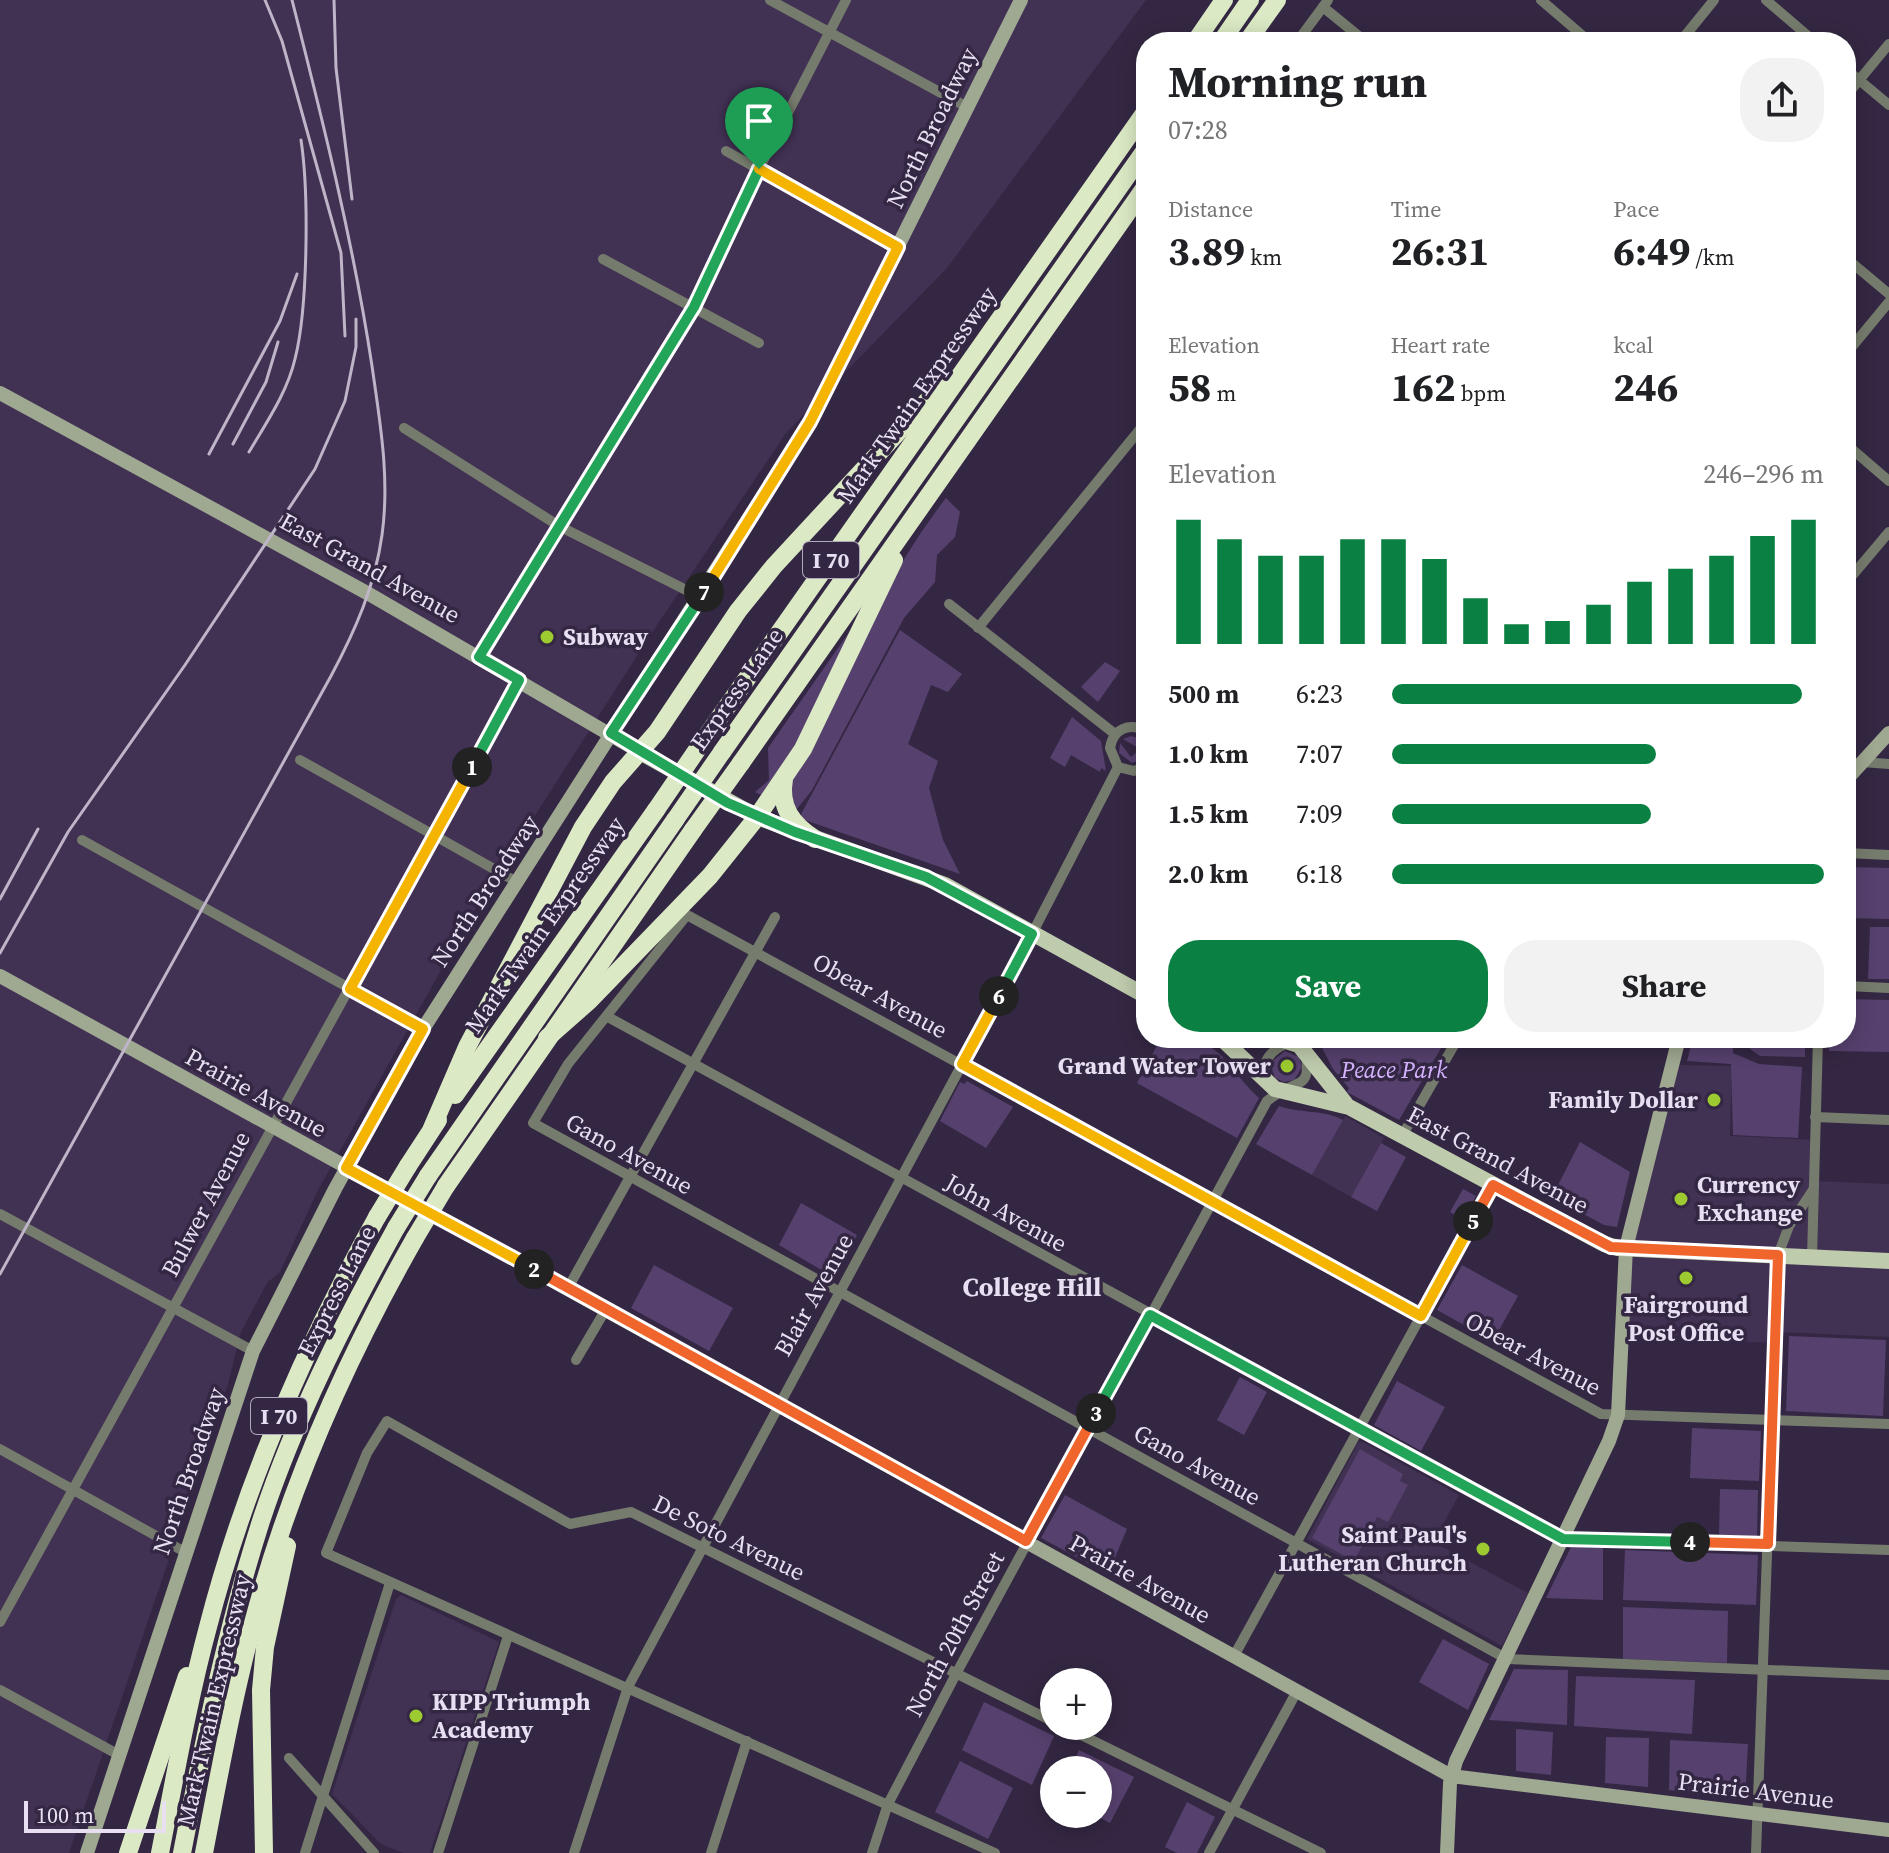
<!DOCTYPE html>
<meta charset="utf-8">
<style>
body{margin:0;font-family:"Source Serif 4",serif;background:#f2f2f2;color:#202124;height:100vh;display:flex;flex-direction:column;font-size:30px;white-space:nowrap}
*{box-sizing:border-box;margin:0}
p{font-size:26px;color:#757577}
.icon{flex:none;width:44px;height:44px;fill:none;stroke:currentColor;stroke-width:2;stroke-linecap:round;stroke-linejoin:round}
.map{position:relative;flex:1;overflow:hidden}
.details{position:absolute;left:1136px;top:32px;width:720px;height:1016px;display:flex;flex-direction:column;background:#fff;border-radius:32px;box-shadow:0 4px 20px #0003}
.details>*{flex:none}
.buttons{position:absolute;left:1040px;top:1668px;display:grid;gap:16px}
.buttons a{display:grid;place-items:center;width:72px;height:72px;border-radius:50%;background:#fff;box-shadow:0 4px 20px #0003;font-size:40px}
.scale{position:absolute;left:24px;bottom:20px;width:142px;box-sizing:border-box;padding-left:8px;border:4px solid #e8e0f2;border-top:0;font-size:22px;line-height:28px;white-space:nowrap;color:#e8e0f2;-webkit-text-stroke:6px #342743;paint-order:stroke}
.pin{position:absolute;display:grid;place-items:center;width:68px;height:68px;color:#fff;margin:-82px -34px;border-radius:50% 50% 50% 0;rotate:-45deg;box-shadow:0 0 8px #0007}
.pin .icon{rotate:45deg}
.km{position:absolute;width:40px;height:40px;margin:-20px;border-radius:50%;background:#222;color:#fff;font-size:22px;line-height:40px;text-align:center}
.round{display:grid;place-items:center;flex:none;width:84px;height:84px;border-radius:32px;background:#f2f2f2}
.head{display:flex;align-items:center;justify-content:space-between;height:136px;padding:0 32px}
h1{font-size:44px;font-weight:700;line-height:60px}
.metrics{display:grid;grid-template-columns:repeat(3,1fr);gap:12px;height:136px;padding:8px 32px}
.metrics div{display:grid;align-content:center}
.metrics b{font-size:40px;font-weight:700}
.metrics small{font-size:22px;font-weight:400}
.metrics p{font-size:22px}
.chart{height:224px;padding:16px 32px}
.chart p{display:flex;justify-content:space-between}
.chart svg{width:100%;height:144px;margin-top:8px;stroke:#0b8043;stroke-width:6}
.action{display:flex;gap:16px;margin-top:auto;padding:16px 32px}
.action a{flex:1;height:92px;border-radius:32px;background:#0b8043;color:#fff;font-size:32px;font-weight:700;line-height:92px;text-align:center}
.action a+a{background:#f2f2f2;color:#202124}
ul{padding:0 32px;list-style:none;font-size:26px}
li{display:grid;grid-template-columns:128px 96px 1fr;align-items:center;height:60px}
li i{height:20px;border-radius:10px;background:#0b8043}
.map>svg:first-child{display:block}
.built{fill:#413153}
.green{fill:#56416e}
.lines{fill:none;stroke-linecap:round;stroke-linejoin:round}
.street{stroke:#767c6d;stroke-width:10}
.secondary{stroke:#9fa891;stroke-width:14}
.primary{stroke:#becbac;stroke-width:16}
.highway{stroke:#dbeac5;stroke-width:18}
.rail{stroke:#beb5c9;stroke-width:3}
.highway-bridge{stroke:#dbeac5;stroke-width:18}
.split-1-casing{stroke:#fff;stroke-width:16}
.split-2-casing{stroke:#fff;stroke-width:16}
.split-3-casing{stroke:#fff;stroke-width:16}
.split-4-casing{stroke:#fff;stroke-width:16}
.split-5-casing{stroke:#fff;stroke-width:16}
.split-6-casing{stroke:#fff;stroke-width:16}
.split-7-casing{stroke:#fff;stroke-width:16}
.split-8-casing{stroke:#fff;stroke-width:16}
.split-1{stroke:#22a559;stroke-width:10}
.split-2{stroke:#f5b400;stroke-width:10}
.split-3{stroke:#f0652b;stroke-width:10}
.split-4{stroke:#22a559;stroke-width:10}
.split-5{stroke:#f0652b;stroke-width:10}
.split-6{stroke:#f5b400;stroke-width:10}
.split-7{stroke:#22a559;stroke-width:10}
.split-8{stroke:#f5b400;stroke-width:10}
.poi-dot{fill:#9dca30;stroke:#342743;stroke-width:3}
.labels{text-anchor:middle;stroke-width:7;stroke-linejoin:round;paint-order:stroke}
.shield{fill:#342743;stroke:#b2a8be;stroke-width:2}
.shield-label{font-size:22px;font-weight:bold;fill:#e8e0f2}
.street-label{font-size:24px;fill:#e8e0f2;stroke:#342743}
.poi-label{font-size:24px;font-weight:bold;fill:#e8e0f2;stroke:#342743;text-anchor:start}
.park-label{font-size:24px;font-style:italic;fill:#d6b4ff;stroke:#342743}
.neighbourhood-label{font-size:26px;font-weight:bold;fill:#e8e0f2;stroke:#342743}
</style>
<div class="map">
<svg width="1889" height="1853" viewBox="0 0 1889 1853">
<rect width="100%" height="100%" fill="#342743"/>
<g class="built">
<polygon points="0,0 1146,0 947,268 786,433 649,637 473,913 317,1192 280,1272 267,1283 241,1332 228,1384 175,1525 168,1562 69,1853 0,1853"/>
<polygon points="1680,1065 1732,1066 1730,1136 1815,1140 1814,1181 1889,1184 1889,1337 1776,1332 1775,1343 1621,1336 1637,1226"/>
<polygon points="1345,1116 1384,1138 1351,1197 1312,1175"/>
<polygon points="1363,1442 1459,1495 1433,1542 1528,1593 1502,1646 1307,1539 1358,1443"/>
<polygon points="401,1595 499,1642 430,1853 404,1853 381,1844 332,1794 396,1599"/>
</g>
<g class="green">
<path d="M946,498L960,512L955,537L937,555L935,582L904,618L812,790L793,814L790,779C839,684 881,582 946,498Z"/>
<polygon points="866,608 804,736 761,795 755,792 769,780 768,748"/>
<polygon points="900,630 962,674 948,692 931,685 908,744 938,761 929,788 943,840 960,874 799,818"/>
<polygon points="1105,662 1120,671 1098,702 1081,687"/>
<polygon points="1072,717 1101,741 1106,771 1101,768 1100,772 1071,755 1065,767 1050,758"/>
<polygon points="1131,736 1142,739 1146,747 1142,759 1132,763 1119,753 1120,743 1131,757 1140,749 1123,739"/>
<polygon points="1846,867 1889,868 1889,919 1846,918"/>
<polygon points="1870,927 1889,927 1889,979 1868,979"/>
<polygon points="1846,999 1889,1000 1889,1052 1829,1051 1830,1038 1846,1038"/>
<path d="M1161,1038C1226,1038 1219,1060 1259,1098L1237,1138L1137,1083Z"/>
<polygon points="1317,1038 1447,1038 1399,1120 1347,1092 1349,1088 1333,1069"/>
<polygon points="1693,1038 1733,1038 1733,1053 1759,1064 1802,1067 1798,1138 1733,1135 1731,1064 1687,1061"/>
<polygon points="1750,1038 1805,1038 1805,1057 1760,1056 1750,1049"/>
<polygon points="1285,1051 1299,1057 1302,1067 1294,1080 1284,1082 1275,1078 1270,1063"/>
<polygon points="967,1081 1013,1107 986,1148 940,1121 960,1082 964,1084"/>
<path d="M1279,1106C1301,1114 1322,1109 1343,1120L1312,1175L1256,1144Z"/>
<polygon points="1580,1142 1630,1172 1617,1227 1604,1225 1552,1197"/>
<polygon points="1381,1143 1406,1157 1377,1211 1351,1197"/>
<polygon points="1463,1189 1476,1196 1463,1219 1450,1212"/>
<polygon points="801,1203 857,1235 835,1278 779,1245"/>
<polygon points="654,1265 733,1308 709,1351 631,1308"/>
<polygon points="1462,1265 1518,1296 1493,1341 1437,1310"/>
<polygon points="1789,1336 1886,1340 1883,1416 1786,1411"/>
<polygon points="1240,1377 1267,1392 1244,1435 1217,1420"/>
<polygon points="1397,1381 1445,1407 1421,1451 1374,1425"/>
<polygon points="1692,1428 1761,1431 1759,1481 1690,1478"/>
<polygon points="1360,1449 1403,1474 1400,1481 1408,1485 1388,1522 1377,1517 1354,1561 1312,1538"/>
<polygon points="1720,1489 1758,1490 1757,1536 1719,1535"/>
<polygon points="1065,1495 1127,1529 1108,1574 1041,1538"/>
<polygon points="1571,1547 1603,1548 1603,1600 1546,1598"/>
<polygon points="1625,1550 1758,1555 1756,1605 1623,1600"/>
<polygon points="1623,1607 1728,1611 1727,1663 1623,1659"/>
<polygon points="1443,1639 1489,1664 1468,1710 1419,1682"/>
<polygon points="1514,1669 1568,1670 1567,1725 1489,1720"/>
<polygon points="1576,1676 1695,1680 1692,1734 1574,1726"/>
<polygon points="984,1702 1054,1736 1032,1785 962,1750"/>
<polygon points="1516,1729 1553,1732 1551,1775 1516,1771"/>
<polygon points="1606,1737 1649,1738 1648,1787 1605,1783"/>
<polygon points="1670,1740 1748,1744 1745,1799 1669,1790"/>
<polygon points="1079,1750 1134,1777 1110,1823 1093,1814 1098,1814 1098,1770 1071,1770"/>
<polygon points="960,1761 1013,1788 988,1839 935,1812"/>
<polygon points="1187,1802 1215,1817 1197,1853 1177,1853 1165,1847"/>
</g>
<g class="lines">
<g class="street">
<polyline points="770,0 967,107"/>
<polyline points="1541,0 1590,42"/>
<polyline points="1766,0 1815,42"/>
<polyline points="1323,7 1366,42"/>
<polyline points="1297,42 1328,0"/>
<polyline points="1680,42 1714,0"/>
<polyline points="1846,69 1889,105"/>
<polyline points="1846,96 1889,44"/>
<polyline points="726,151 898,247"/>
<polyline points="1846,258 1889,294"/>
<polyline points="603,259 759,343"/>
<polyline points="1846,354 1889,302"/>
<polyline points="404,428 559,526 700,597"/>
<polyline points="1846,444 1889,481"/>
<polyline points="1846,583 1889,532"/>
<polyline points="949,604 1115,734"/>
<polyline points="978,628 1146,422"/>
<polyline points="479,657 694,307 759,169 846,0"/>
<path d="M1146,731C1129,722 1113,729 1110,748L1118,767L1134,771L1146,766"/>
<polyline points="300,760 517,882"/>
<polyline points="1862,762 1889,764"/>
<polyline points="82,840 423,1029"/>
<polyline points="1846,853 1889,855"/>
<polyline points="1846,986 1889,988"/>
<polyline points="608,1017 1563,1539 1889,1550"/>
<polyline points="1536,1038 1538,1039"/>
<path d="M1265,1079C1262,1060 1270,1051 1287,1043"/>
<polyline points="1815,1117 1889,1120"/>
<polyline points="1402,1136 1458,1038"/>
<polyline points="0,1214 253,1351"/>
<polyline points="1812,1257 1818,1038"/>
<polyline points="568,1288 775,917"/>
<polyline points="576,1360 606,1309"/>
<polyline points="1889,1424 1601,1414 687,915 568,1064 533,1123 1507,1659 1889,1675"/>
<polyline points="0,1449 185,1552"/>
<path d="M0,1622C175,1309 344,993 519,680"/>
<polyline points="1234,1656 1493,1185"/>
<polyline points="0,1690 119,1755"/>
<polyline points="1063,1726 1321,1853"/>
<polyline points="289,1758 374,1853"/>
<polyline points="305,1853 390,1583"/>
<polyline points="438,1853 508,1636"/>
<polyline points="574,1853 628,1687 1032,934 1118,767"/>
<polyline points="711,1853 747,1741"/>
<path d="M872,1853L888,1804L956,1674L1267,1101C1302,1073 1313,1097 1304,1038"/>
<polyline points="995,1853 326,1553 367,1453 387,1421 570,1524 631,1512 1054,1722"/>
<polyline points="1209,1853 1297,1691"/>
<polyline points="1756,1853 1778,1255 1789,1226 1813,1190"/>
</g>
<g class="secondary">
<polyline points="0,393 369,594 640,752"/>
<polyline points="1846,780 1889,733"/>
<polyline points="0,976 1451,1776 1889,1830"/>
<polyline points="87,1853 253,1351 335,1189 423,1029 810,422 1021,0"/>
<polyline points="1447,1853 1450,1783 1456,1761 1609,1441 1618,1415 1626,1248 1679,1038"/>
</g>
<g class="primary">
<polyline points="640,752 757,817 945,885 1146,996"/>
<polyline points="1221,1038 1275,1089 1349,1107 1604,1244 1618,1248 1889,1261"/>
<polyline points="1229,1038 1283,1040 1299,1045 1345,1103"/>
</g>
<g class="highway">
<polyline points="1195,42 1224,0"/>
<polyline points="1221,42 1250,0"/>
<polyline points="1247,42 1277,0"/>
<polyline points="703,741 1146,111"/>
<polyline points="722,752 1146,149"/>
<polyline points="741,763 1146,186"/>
<path d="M784,779C779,807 792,824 815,839"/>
<polyline points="547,1038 589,1001 710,876 757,817 803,749 894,560"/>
<polyline points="455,1095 656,810"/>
<polyline points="432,1128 467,1047 583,827 613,782 657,732 738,611 774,566 927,401 958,378"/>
<polyline points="408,1166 438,1120"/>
<polyline points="428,1176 675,820"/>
<polyline points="446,1186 693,830"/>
<polyline points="128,1853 187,1676"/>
<path d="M160,1853C175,1777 188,1701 208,1627C245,1483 305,1347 377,1217"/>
<path d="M182,1853C204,1741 226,1630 261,1521C295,1418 344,1322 396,1228"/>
<path d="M204,1853C220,1770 235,1686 258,1605C294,1476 349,1354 415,1238"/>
<polyline points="264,1853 261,1690 265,1647 287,1546"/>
</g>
<g class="rail">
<polyline points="265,0 282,41 341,253 345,336"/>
<polyline points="334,0 336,68 352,199"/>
<polyline points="233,444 266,382 278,342"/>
<path d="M249,452C266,423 287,393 295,359C308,308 309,193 301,140"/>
<polyline points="209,454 280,321 297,274"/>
<polyline points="0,899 38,829"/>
<polyline points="0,953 68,832 185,665 315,469 345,401 356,347 356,319"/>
<path d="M0,1274L331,676C355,631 375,586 382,535C390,478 380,422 372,366C353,241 323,122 292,0"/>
</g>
<g class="highway-bridge">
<polyline points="656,810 703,741"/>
<polyline points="675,820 722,752"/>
<polyline points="693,830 741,763"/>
<polyline points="377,1217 408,1166"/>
<polyline points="396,1228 428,1176"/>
<polyline points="415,1238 446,1186"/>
</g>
</g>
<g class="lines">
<defs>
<polyline id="split-1" points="472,767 519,680 479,657 694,307 759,169"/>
<polyline id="split-2" points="472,767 350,989 423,1029 346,1168 534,1269"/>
<polyline id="split-3" points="534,1269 1026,1541 1096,1413"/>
<polyline id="split-4" points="1096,1413 1150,1315 1563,1539 1690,1542"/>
<polyline id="split-5" points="1473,1221 1493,1185 1611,1247 1778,1255 1768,1544 1690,1542"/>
<polyline id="split-6" points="999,996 962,1064 1421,1316 1473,1221"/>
<polyline id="split-7" points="704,592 611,733 728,803 795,832 926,877 1032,934 999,996"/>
<polyline id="split-8" points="704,592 810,422 898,247 759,169"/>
</defs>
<use href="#split-1" class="split-1-casing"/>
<use href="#split-2" class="split-2-casing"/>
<use href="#split-3" class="split-3-casing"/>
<use href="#split-4" class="split-4-casing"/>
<use href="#split-5" class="split-5-casing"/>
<use href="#split-6" class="split-6-casing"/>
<use href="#split-7" class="split-7-casing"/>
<use href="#split-8" class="split-8-casing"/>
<use href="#split-1" class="split-1"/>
<use href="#split-2" class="split-2"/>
<use href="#split-3" class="split-3"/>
<use href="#split-4" class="split-4"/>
<use href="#split-5" class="split-5"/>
<use href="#split-6" class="split-6"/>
<use href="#split-7" class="split-7"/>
<use href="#split-8" class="split-8"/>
</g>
<g class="poi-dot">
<circle cx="547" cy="637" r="8"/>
<circle cx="1287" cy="1066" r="8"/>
<circle cx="1714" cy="1100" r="8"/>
<circle cx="1681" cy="1199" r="8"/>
<circle cx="1686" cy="1278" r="8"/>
<circle cx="1483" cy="1549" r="8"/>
<circle cx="416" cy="1716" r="8"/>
</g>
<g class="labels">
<g class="shield">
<rect x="803" y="542" width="56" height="36" rx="6"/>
<rect x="251" y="1398" width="56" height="36" rx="6"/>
</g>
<g class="shield-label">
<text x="831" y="568">I 70</text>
<text x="279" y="1424">I 70</text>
</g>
<g class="street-label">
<text transform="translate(932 128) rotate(-64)" y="8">North Broadway</text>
<text transform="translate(917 395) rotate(-55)" y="8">Mark Twain Expressway</text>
<text transform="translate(370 568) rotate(29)" y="8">East Grand Avenue</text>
<text transform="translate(737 689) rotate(-55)" y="8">Express Lane</text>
<text transform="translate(485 891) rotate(-57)" y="8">North Broadway</text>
<text transform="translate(545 925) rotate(-55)" y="8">Mark Twain Expressway</text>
<text transform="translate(880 996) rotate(29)" y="8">Obear Avenue</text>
<text transform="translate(256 1093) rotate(29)" y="8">Prairie Avenue</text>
<text transform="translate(629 1154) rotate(29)" y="8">Gano Avenue</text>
<text transform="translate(1498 1160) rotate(28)" y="8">East Grand Avenue</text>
<text transform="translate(206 1204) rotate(-62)" y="8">Bulwer Avenue</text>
<text transform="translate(1006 1213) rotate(29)" y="8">John Avenue</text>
<text transform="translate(337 1291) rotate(-63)" y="8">Express Lane</text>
<text transform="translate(814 1295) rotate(-61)" y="8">Blair Avenue</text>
<text transform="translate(1533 1354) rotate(28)" y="8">Obear Avenue</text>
<text transform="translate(1197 1465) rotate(29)" y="8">Gano Avenue</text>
<text transform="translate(189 1471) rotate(-71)" y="8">North Broadway</text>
<text transform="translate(729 1538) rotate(26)" y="8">De Soto Avenue</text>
<text transform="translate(1140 1579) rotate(29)" y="8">Prairie Avenue</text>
<text transform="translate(955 1634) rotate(-62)" y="8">North 20th Street</text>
<text transform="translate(214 1700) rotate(-77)" y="8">Mark Twain Expressway</text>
<text transform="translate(1756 1791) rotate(7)" y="8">Prairie Avenue</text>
</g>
<g class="poi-label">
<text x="563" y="645">Subway</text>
<text x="1271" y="1074" text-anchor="end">Grand Water Tower</text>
<text x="1698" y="1108" text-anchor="end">Family Dollar</text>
<text x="1697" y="1193">Currency<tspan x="1697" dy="28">Exchange</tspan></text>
<text x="1686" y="1313" text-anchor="middle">Fairground<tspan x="1686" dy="28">Post Office</tspan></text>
<text x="1467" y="1543" text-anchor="end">Saint Paul's<tspan x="1467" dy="28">Lutheran Church</tspan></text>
<text x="432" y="1710">KIPP Triumph<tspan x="432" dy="28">Academy</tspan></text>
</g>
<g class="park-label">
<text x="1394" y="1078">Peace Park</text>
</g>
<g class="neighbourhood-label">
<text x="1032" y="1296">College Hill</text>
</g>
</g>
</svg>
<div class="buttons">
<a>+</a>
<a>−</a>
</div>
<div class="scale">100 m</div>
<div class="pin" style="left:759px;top:169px;background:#1e9e55"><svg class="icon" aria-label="arrive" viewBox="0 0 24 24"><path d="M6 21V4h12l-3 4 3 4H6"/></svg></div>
<b class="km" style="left:472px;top:767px">1</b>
<b class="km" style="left:534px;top:1269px">2</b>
<b class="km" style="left:1096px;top:1413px">3</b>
<b class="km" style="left:1690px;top:1542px">4</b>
<b class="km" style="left:1473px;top:1221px">5</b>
<b class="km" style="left:999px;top:996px">6</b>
<b class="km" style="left:704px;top:592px">7</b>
<section class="details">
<div class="head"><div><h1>Morning run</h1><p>07:28</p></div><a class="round"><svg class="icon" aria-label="share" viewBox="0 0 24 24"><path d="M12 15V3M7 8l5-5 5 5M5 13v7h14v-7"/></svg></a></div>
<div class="metrics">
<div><p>Distance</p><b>3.89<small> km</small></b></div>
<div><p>Time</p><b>26:31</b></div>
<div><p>Pace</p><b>6:49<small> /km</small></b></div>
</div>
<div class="metrics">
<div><p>Elevation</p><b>58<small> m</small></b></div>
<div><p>Heart rate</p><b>162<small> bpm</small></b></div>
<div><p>kcal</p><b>246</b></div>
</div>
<div class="chart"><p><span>Elevation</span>246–296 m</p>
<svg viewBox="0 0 160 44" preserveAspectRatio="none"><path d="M5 44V6M15 44V12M25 44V17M35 44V17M45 44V12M55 44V12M65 44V18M75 44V30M85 44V38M95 44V37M105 44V32M115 44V25M125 44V21M135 44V17M145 44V11M155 44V6"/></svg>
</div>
<ul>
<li><b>500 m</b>6:23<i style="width:95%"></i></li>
<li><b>1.0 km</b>7:07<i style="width:61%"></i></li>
<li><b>1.5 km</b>7:09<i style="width:60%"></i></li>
<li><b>2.0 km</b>6:18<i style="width:100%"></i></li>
</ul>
<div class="action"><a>Save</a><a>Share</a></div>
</section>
</div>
